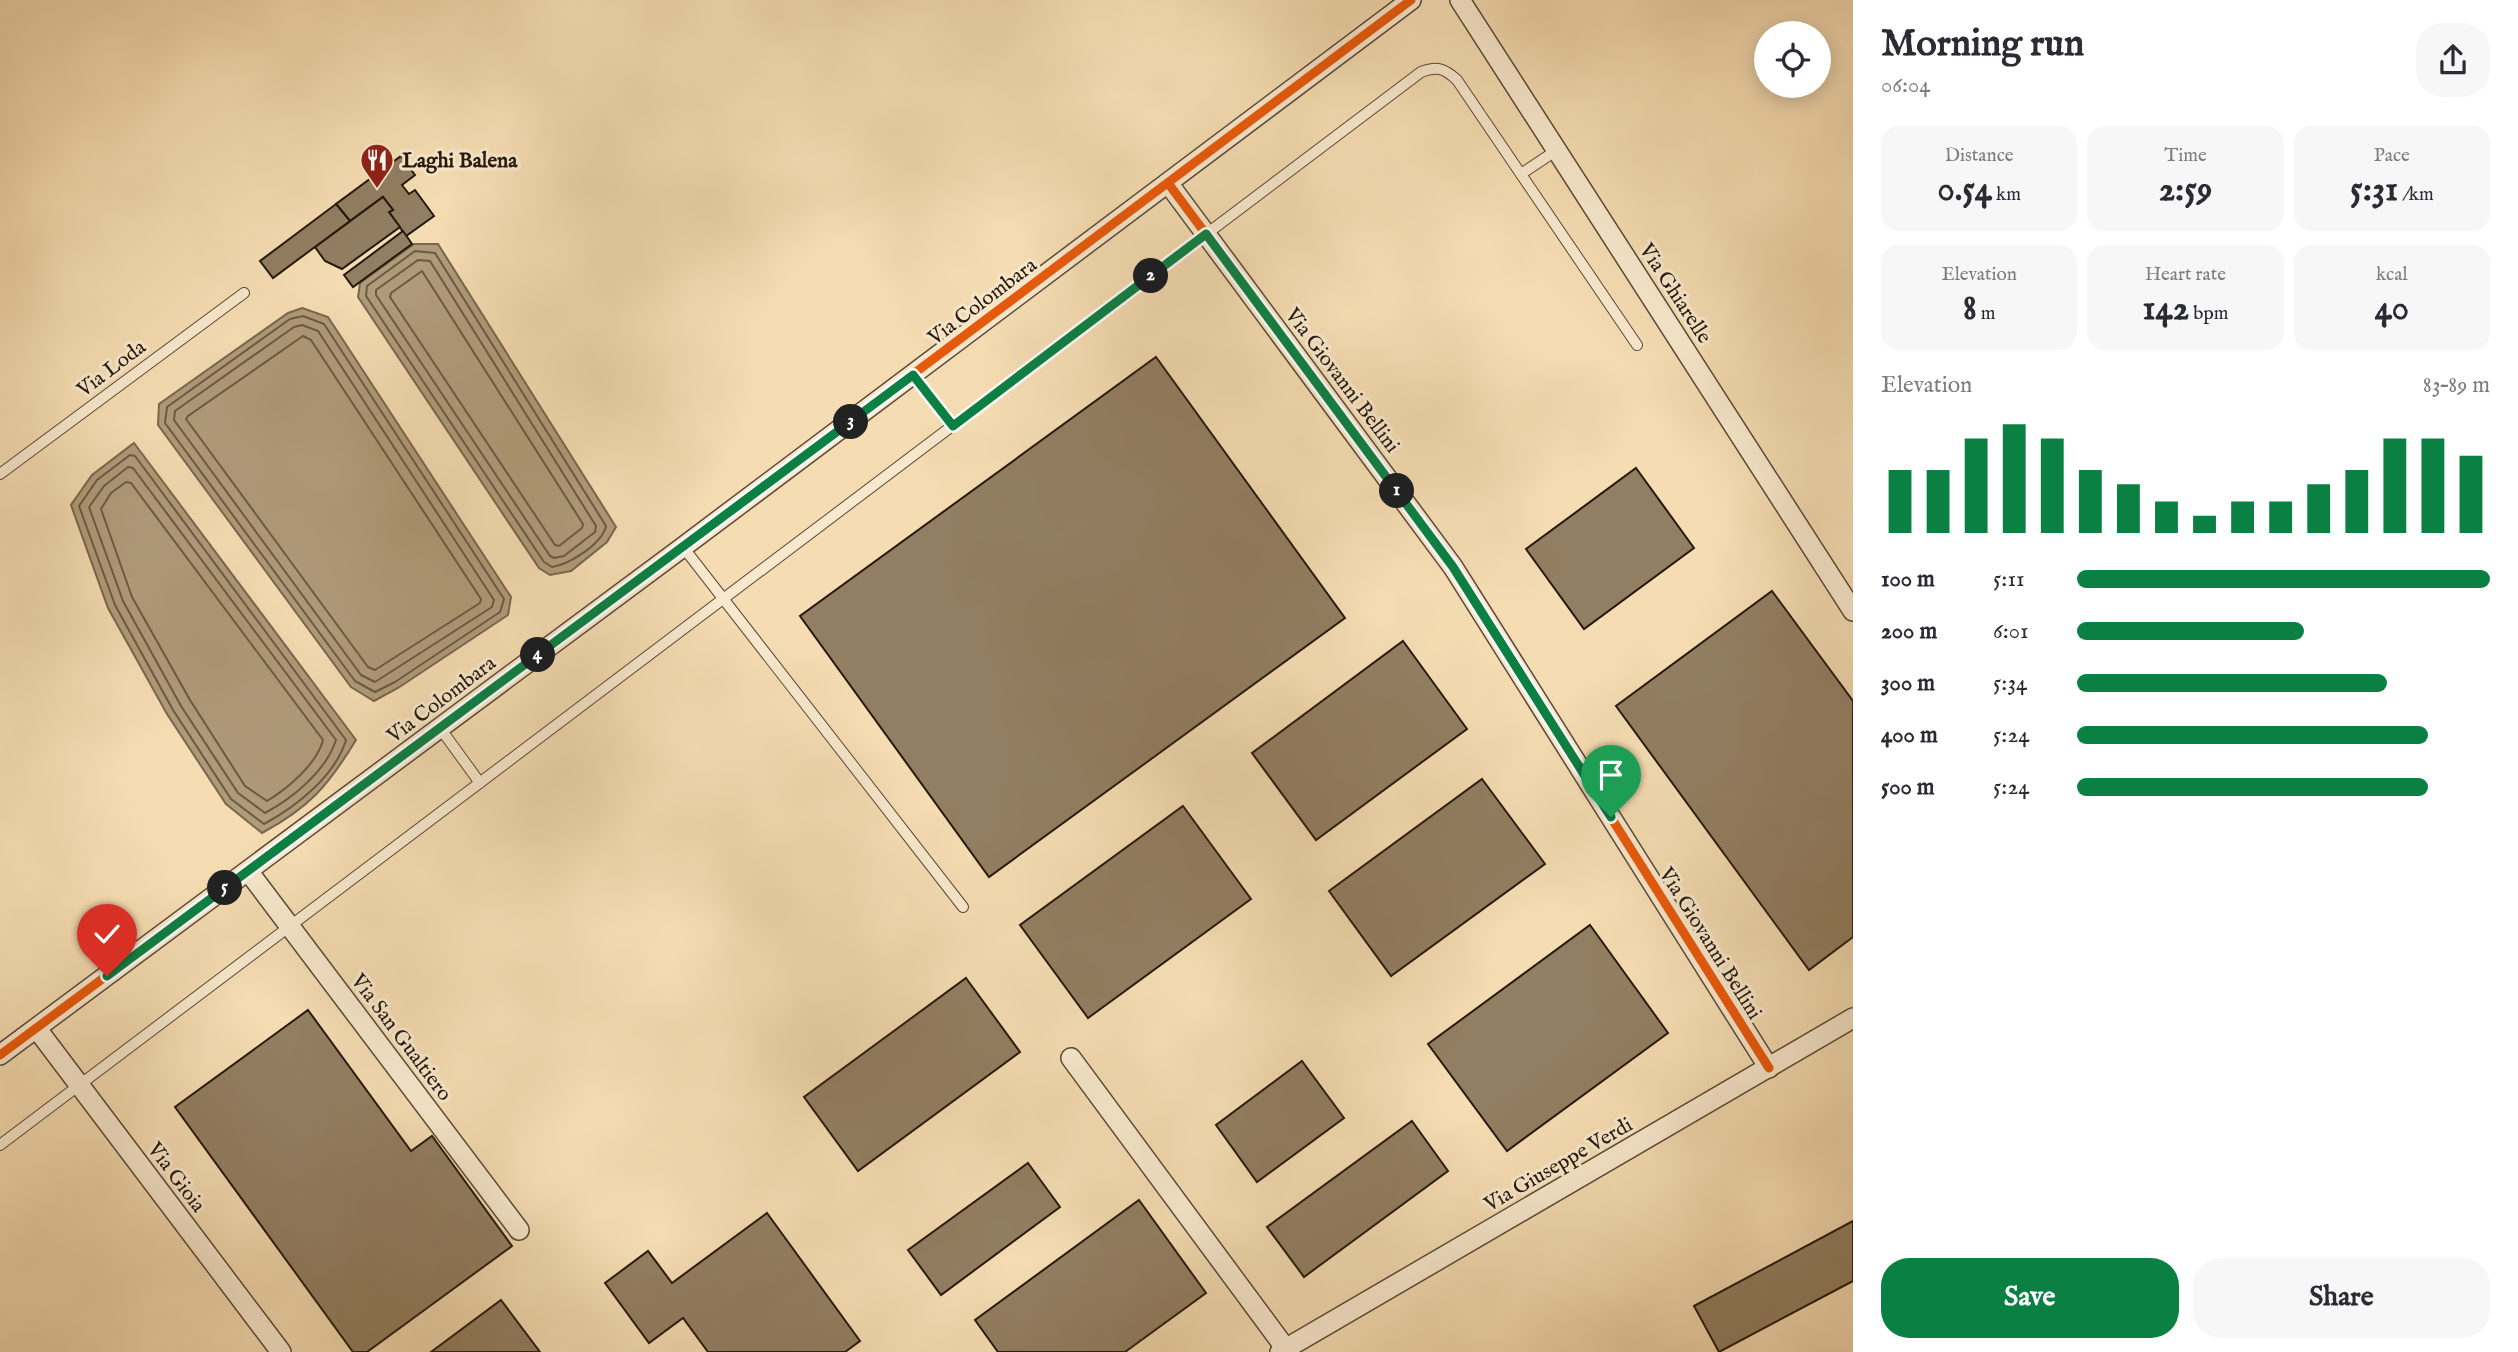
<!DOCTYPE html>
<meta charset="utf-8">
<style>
body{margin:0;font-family:"IM FELL English",serif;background:#f7f7f7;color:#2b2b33;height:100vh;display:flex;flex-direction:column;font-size:26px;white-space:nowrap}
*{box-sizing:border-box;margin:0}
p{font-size:23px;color:#7c7c81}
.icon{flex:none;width:38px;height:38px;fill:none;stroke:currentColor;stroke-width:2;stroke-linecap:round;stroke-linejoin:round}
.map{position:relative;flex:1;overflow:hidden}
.drawer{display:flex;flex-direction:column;background:#fff;width:665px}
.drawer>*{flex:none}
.fabs{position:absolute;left:1754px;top:21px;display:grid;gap:14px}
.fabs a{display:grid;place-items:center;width:77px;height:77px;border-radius:50%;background:#fff;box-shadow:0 4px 18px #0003;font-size:35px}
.pin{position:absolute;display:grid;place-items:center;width:60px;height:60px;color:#fff;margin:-72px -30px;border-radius:50% 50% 50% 0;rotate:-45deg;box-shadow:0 0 7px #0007}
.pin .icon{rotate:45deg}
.km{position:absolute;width:35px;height:35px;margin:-18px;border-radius:50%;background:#222;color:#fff;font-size:19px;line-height:35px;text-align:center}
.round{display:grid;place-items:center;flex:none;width:74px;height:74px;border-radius:28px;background:#f7f7f7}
.head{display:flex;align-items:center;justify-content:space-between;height:119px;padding:0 28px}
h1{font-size:38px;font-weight:800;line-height:52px}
.figures{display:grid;grid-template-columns:repeat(3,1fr);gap:10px;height:119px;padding:7px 28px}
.figures div{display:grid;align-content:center;border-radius:18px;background:#f7f7f7;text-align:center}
.figures b{font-size:35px;font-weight:800}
.figures small{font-size:19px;font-weight:400}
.figures p{font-size:19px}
.chart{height:196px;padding:14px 28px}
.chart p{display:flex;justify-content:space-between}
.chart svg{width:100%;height:126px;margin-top:7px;stroke:#0b8043;stroke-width:6}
.action{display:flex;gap:14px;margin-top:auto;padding:14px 28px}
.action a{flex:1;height:80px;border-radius:28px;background:#0b8043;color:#fff;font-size:28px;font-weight:800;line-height:80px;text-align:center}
.action a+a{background:#f7f7f7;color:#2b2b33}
ul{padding:0 28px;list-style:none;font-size:23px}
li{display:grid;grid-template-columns:112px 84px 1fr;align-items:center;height:52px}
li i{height:18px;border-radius:9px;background:#0b8043}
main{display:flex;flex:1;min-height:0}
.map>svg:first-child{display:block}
.water{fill:#af9a79;stroke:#78664d;stroke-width:2}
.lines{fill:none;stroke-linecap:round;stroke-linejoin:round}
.shore{stroke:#6a5a42;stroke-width:2}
.building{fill:#927e62;stroke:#26190b;stroke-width:2}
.service-casing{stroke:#5a4a35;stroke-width:12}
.minor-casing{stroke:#5a4a35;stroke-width:22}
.service{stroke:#f8e8cd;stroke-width:10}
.minor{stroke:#f8e8cd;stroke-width:19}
.cycleway-casing{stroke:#f8e8cd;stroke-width:13}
.cycleway{stroke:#e8590c;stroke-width:9}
.route-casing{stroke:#fff;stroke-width:14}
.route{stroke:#0b8043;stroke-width:9}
.labels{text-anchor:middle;stroke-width:6;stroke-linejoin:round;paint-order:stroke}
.poi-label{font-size:21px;font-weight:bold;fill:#26190b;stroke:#f8e8cd;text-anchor:start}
.street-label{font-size:21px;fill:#26190b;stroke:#f8e8cd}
</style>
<main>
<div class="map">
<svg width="1853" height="1352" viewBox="0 0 1853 1352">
<rect width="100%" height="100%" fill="#f5dcb2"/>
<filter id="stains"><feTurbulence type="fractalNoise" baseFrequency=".00286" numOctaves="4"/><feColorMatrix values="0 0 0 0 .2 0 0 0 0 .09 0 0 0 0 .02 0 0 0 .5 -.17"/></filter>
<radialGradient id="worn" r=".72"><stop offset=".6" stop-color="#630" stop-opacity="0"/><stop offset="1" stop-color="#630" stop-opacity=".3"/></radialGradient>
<g class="water">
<polygon points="414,244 438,244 616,527 607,542 571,571 550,575 539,568 358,297 360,283"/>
<polygon points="302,308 328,317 511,597 508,615 398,688 374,701 351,687 158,425 159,404 288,313"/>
<path d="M134,443L356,740C328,786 310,807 262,833L226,804L167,714L108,608L71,505L92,475Z"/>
</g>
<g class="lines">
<g class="shore">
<path d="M415,251L435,253L606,526C602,544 570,564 552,567L544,562L366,296L367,286Z"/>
<polygon points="418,260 430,261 596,526 595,532 564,556 554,558 550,556 376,295 376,290"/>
<polygon points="422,271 583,524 582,528 559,546 555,545 390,297 391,293"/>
<polygon points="303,316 324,324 504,599 500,612 395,682 375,692 355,681 165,423 167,407 290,319"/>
<polygon points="302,325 318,331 494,600 492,607 375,682 361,675 174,420 175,411 294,327"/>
<polygon points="303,336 311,340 481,599 480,603 375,670 368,667 186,419 188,416"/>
<path d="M130,455L135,456L346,740C335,776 297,806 264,824L231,799L173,710L115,605L79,506L97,480Z"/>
<path d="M128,467L133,468L336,740C326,771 293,798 265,813L238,793L181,706L123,601L89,507L104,486Z"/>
<path d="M126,482L131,483L323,740C317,764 287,789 267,801L245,786L190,700L132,597L101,509L111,493Z"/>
</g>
</g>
<g class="building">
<polygon points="401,156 415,175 402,185 409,194 415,190 434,216 406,236 389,212 393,210 383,197 350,221 336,204"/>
<polygon points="383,197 393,210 389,212 400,227 342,269 325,261 315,247"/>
<polygon points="336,204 350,221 273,278 260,261"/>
<polygon points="403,231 412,244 353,287 344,275"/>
<polygon points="1156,357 1345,618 989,877 800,616"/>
<polygon points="1636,468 1694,548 1584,629 1526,549"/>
<polygon points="1772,591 1853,701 1853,937 1809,970 1616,706"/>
<polygon points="1403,641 1467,729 1316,840 1252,753"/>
<polygon points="1482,779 1545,864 1391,976 1329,891"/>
<polygon points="1183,806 1251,899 1088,1018 1020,925"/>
<polygon points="1590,925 1668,1033 1507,1151 1428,1044"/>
<polygon points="966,978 1020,1052 858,1171 804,1097"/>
<polygon points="308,1010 411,1151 432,1136 512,1246 367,1352 353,1352 175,1107"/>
<polygon points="1302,1061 1344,1118 1257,1182 1216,1125"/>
<polygon points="1412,1121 1448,1171 1304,1277 1267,1227"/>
<polygon points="1028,1163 1060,1207 941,1295 908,1250"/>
<polygon points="1139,1200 1206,1293 1125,1352 998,1352 975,1320"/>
<polygon points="767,1213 860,1341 845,1352 708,1352 683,1318 649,1343 605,1283 648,1251 672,1283"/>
<polygon points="1853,1221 1853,1281 1719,1352 1694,1306"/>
<polygon points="501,1300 540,1352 431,1352"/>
</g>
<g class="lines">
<defs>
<g id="service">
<polyline points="1521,174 1557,150"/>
<polyline points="913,375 952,426"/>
<polyline points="0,474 244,293"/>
<polyline points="683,547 963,907"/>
<polyline points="440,728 480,783"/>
<path d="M0,1145L1421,72C1437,66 1444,68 1457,80L1637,345"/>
</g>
<g id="minor">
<polyline points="1460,0 1853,611"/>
<polyline points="1168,183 1453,567 1769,1068"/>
<polyline points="248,871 519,1230"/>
<polyline points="37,1029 281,1352"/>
<polyline points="0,1055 683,547 1411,0"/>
<polyline points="1071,1058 1286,1349"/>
<polyline points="1280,1352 1853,1018"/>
</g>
</defs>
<use href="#service" class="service-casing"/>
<use href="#minor" class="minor-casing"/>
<use href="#service" class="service"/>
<use href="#minor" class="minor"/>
<defs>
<g id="cycleway">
<polyline points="1168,183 1453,567 1769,1068"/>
<polyline points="0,1055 683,547 1411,0"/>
</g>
</defs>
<use href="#cycleway" class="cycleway-casing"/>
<use href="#cycleway" class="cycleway"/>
</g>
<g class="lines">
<defs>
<polyline id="route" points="107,976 913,375 953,426 1206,234 1453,567 1611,817"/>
</defs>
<use href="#route" class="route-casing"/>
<use href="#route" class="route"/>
</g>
<defs>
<symbol id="restaurant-pin" viewBox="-11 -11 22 30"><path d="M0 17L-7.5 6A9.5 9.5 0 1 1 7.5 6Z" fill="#8f2418" stroke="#f8e8cd"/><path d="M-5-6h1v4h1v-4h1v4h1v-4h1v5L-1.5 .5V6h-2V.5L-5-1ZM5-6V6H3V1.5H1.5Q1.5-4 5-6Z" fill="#fff"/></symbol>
</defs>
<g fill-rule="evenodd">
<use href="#restaurant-pin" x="358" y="141" width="38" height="52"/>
</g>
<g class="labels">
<g class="poi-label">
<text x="402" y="167">Laghi Balena</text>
</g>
<g class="street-label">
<text transform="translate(1676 293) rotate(57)" y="7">Via Ghiarelle</text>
<text transform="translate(982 301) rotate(-37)" y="7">Via Colombara</text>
<text transform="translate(111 368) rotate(-37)" y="7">Via Loda</text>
<text transform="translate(1343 380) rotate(53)" y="7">Via Giovanni Bellini</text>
<text transform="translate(441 699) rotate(-37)" y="7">Via Colombara</text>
<text transform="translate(1711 943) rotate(58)" y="7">Via Giovanni Bellini</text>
<text transform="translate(402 1037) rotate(53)" y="7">Via San Gualtiero</text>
<text transform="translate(1558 1164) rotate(-30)" y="7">Via Giuseppe Verdi</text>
<text transform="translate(177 1177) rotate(53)" y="7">Via Gioia</text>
</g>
</g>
<rect width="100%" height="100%" filter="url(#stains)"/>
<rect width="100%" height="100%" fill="url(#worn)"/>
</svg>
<div class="fabs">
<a><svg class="icon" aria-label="locate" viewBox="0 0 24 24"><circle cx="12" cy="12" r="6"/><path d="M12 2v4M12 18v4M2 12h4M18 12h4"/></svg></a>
</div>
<div class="pin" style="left:1611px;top:817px;background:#1e9e55"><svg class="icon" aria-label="arrive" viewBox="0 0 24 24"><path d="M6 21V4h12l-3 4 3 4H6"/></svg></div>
<div class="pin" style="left:107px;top:976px;background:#d93025"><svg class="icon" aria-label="check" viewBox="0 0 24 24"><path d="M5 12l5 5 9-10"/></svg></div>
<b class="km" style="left:1397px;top:491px">1</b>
<b class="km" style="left:1151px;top:276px">2</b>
<b class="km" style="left:851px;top:422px">3</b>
<b class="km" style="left:538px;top:655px">4</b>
<b class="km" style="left:225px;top:888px">5</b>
</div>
<section class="drawer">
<div class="head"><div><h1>Morning run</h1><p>06:04</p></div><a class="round"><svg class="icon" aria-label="share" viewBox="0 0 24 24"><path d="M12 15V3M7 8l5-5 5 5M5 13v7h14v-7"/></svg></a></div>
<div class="figures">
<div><p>Distance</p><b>0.54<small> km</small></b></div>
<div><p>Time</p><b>2:59</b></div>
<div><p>Pace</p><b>5:31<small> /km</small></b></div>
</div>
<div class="figures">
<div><p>Elevation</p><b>8<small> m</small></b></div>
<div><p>Heart rate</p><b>142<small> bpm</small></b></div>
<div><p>kcal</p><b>40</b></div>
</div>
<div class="chart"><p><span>Elevation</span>83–89 m</p>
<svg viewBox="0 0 160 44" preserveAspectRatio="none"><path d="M5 44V22M15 44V22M25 44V11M35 44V6M45 44V11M55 44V22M65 44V27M75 44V33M85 44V38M95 44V33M105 44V33M115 44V27M125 44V22M135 44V11M145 44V11M155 44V17"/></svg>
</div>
<ul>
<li><b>100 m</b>5:11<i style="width:100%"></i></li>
<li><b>200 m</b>6:01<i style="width:55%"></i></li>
<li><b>300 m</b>5:34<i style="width:75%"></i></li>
<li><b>400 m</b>5:24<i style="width:85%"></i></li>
<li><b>500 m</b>5:24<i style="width:85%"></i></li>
</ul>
<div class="action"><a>Save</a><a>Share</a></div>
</section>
</main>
